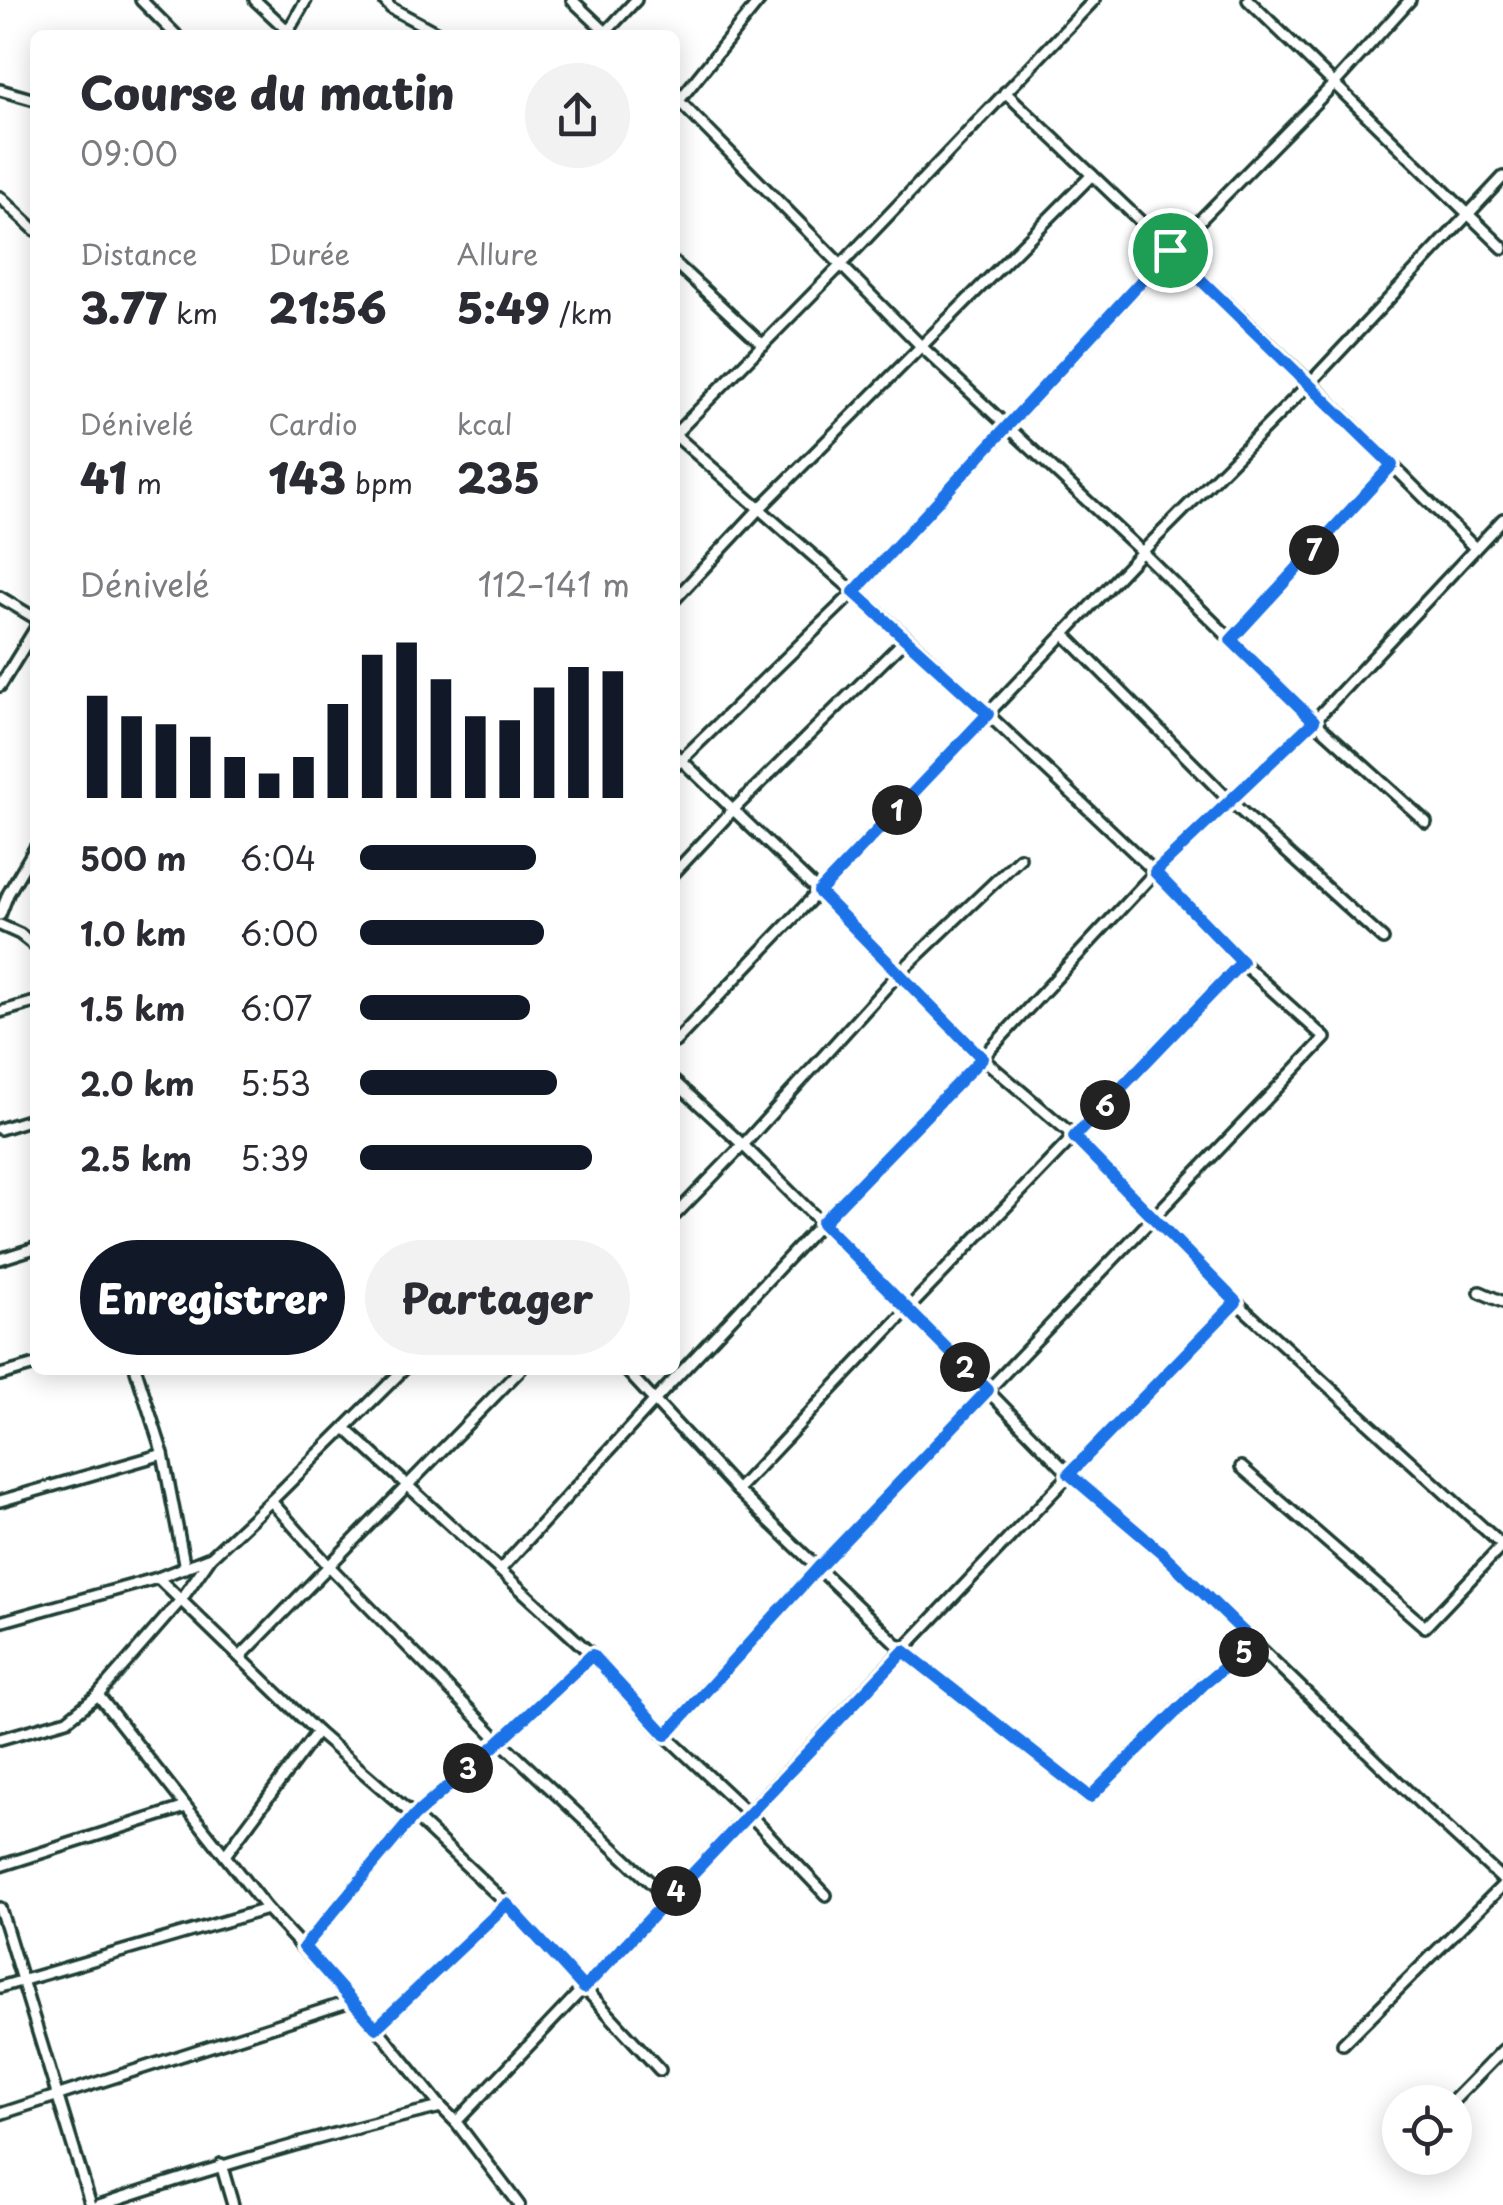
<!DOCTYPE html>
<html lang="fr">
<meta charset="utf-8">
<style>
body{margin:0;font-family:"Playpen Sans",sans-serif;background:#f2f2f3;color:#2b2b33;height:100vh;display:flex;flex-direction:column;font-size:38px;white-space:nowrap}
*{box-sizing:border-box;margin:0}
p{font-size:32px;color:#7c7c81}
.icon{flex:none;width:55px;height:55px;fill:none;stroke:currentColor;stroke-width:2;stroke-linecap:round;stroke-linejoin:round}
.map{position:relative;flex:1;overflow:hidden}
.drawer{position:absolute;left:30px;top:30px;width:650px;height:1345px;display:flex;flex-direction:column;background:#fff;border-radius:15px;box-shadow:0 5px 25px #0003}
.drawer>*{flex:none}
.buttons{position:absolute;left:1382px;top:2085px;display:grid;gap:20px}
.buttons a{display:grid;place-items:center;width:90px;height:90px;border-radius:50%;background:#fff;box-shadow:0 5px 25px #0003;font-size:50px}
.pin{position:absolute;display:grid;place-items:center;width:85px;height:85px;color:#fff;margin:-42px;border:5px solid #fff;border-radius:50%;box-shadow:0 2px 10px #0007}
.km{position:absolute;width:50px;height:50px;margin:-25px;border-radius:50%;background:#222;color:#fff;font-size:28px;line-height:50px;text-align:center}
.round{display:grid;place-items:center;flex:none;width:105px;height:105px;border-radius:52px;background:#f2f2f3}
.headline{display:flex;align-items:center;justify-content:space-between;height:170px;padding:0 50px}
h1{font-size:45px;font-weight:800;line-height:75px}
.figures{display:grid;grid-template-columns:repeat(3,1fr);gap:15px;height:170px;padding:10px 50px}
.figures div{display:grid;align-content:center}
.figures b{font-size:42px;font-weight:800}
.figures small{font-size:28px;font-weight:400}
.figures p{font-size:28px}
.chart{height:280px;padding:20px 50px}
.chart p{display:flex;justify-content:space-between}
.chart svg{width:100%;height:180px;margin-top:10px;stroke:#111827;stroke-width:6}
.primary-button{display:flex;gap:20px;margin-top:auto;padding:20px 50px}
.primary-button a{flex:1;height:115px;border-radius:60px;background:#111827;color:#fff;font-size:40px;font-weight:800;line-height:115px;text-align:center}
.primary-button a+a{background:#f2f2f3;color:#2b2b33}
ul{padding:0 50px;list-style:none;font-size:32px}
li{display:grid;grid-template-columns:160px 120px 1fr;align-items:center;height:75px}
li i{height:25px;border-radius:12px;background:#111827}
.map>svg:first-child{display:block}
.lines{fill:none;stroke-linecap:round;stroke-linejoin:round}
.minor-casing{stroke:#1f3d34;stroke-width:16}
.minor{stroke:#fff;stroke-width:9}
.route-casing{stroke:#fff;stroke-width:20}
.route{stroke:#1a73e8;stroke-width:12}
</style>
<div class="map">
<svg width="1503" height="2205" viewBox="0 0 1503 2205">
<rect width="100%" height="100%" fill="#fff"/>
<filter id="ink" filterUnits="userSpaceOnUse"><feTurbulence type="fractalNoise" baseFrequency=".01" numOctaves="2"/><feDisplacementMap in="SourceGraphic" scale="20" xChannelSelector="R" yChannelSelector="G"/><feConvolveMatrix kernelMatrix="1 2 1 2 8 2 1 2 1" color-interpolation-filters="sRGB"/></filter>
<g filter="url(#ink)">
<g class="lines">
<defs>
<g id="minor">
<polyline points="141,0 176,35"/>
<polyline points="255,0 288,31"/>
<polyline points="384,0 391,8 441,35"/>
<polyline points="572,0 609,35"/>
<polyline points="1248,0 1503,248"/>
<polyline points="606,32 636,0"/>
<polyline points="287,33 306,0"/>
<polyline points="0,90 35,100"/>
<polyline points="1005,92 1310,383 1475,548"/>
<polyline points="675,97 922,347 1142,552 1314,721 1426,822"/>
<polyline points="677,103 760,0"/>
<polyline points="0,197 35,230"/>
<polyline points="675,263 763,345"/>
<polyline points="675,434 841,265 1094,0"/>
<polyline points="0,597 35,618"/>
<polyline points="675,599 759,509 1092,175"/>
<polyline points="1064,634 1230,801 1383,939"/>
<polyline points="1231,640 1392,465"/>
<polyline points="0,686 35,629"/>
<polyline points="675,754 819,892 982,1058 1075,1137 1236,1302 1503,1546"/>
<polyline points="675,766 854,592 1171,250 1334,84 1410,0"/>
<polyline points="675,872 733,810 907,638"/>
<polyline points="0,915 8,894 35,848"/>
<polyline points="0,925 20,934 35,946"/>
<polyline points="0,1012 35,1002"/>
<polyline points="675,1042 1142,552 1310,383 1503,177"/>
<polyline points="675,1082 743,1145 908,1309 1069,1474 1161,1552 1422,1805 1503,1880"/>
<polyline points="0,1129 35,1118"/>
<polyline points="675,1215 743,1145 899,973 1020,858"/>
<polyline points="0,1259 35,1248"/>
<polyline points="1480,1292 1503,1302"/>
<polyline points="136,1370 163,1454 185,1568"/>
<polyline points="626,1370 737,1490 904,1651 1090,1797 1203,1684 1255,1643"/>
<polyline points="0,1375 35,1365"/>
<polyline points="345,1428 592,1655 665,1735 749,1814 826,1895"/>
<polyline points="1241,1467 1425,1627 1503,1545"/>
<polyline points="737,1490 908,1309 1241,962"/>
<polyline points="0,1501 163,1454"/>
<polyline points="271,1501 329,1566 500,1741 668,1899"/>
<polyline points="500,1570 655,1400 821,1223 982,1058 1155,872 1314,721 1503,519"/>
<polyline points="158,1578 317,1732 414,1816 507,1904 660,2070"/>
<polyline points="0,1622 158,1578 208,1558"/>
<polyline points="240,1657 520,1370"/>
<polyline points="98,1695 267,1909 377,2028 441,2107 456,2122 519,2205"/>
<polyline points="665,1735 818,1568 1325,1038 1241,962 1155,872 907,638 675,435"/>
<polyline points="0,1739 67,1720 98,1695 181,1600 211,1557 271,1501 403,1370"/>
<polyline points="226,1854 317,1732"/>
<polyline points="0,1866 186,1807"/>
<polyline points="0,1908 91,2205"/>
<polyline points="304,1947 414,1816 500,1741 592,1655"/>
<polyline points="0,1987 267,1909"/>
<polyline points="377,2028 507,1904"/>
<polyline points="1343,2044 1503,1885"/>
<polyline points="1452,2102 1503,2050"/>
<polyline points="0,2114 351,2001"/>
<path d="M456,2122C717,1849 973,1572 1236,1302"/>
<polyline points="221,2164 233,2205"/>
<path d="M99,2205C212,2168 325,2134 441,2107"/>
</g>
</defs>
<use href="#minor" class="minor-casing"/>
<use href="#minor" class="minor"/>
</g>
</g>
<g class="lines" filter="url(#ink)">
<defs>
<polygon id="route" points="1170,250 1392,465 1231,640 1314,721 1155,872 1242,962 1074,1137 1236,1302 1069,1474 1161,1552 1255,1643 1204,1684 1090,1797 904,1651 584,1988 507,1904 376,2028 304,1947 414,1816 500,1741 592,1655 666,1735 818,1568 988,1390 822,1223 982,1058 819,892 988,714 854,592"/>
</defs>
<use href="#route" class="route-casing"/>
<use href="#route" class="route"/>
</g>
</svg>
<div class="buttons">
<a><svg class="icon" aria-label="locate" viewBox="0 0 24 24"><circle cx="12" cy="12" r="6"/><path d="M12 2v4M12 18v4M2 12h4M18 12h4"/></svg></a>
</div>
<div class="pin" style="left:1170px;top:250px;background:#1e9e55"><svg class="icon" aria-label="arrive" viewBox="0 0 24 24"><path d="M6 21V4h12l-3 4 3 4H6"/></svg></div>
<b class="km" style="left:897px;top:810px">1</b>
<b class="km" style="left:965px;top:1367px">2</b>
<b class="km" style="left:468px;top:1768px">3</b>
<b class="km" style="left:676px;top:1891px">4</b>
<b class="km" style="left:1244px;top:1652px">5</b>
<b class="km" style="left:1105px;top:1105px">6</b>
<b class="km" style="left:1314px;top:550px">7</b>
<section class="drawer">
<div class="headline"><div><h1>Course du matin</h1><p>09:00</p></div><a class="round"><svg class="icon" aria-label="share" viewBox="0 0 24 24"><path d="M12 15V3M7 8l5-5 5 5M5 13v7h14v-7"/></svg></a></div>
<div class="figures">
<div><p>Distance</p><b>3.77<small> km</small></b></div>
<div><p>Durée</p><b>21:56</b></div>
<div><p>Allure</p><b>5:49<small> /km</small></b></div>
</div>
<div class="figures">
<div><p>Dénivelé</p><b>41<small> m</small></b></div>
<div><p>Cardio</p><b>143<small> bpm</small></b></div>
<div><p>kcal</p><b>235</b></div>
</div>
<div class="chart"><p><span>Dénivelé</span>112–141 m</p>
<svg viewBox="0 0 160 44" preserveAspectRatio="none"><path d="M5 44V19M15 44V24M25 44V26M35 44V29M45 44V34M55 44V38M65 44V34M75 44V21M85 44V9M95 44V6M105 44V15M115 44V24M125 44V25M135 44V17M145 44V12M155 44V13"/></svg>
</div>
<ul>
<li><b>500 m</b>6:04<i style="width:65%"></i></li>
<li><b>1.0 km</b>6:00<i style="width:68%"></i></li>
<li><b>1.5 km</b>6:07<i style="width:63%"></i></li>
<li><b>2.0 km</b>5:53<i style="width:73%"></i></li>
<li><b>2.5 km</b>5:39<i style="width:86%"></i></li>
</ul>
<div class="primary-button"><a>Enregistrer</a><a>Partager</a></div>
</section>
</div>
